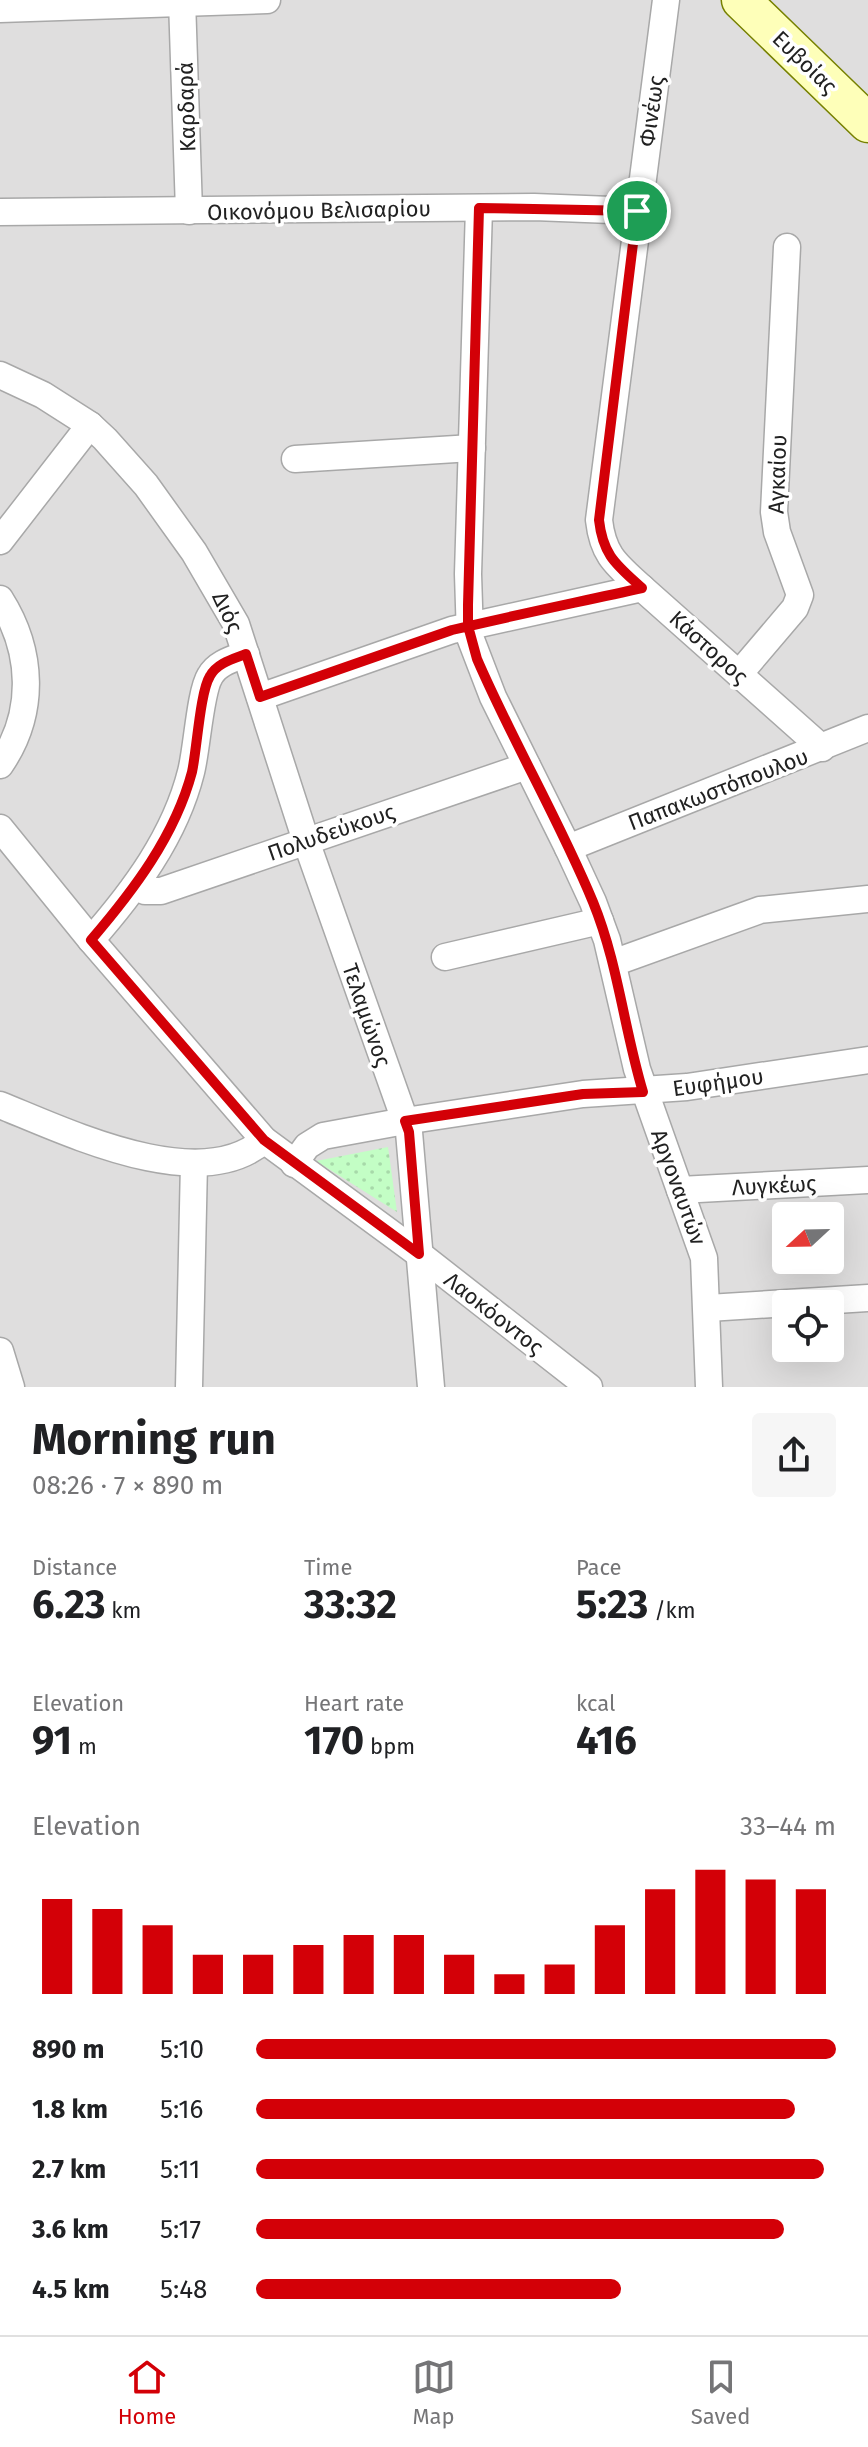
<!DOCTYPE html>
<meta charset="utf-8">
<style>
body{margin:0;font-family:"Fira Sans",sans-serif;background:#f6f6f6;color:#202124;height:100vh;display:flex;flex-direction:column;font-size:30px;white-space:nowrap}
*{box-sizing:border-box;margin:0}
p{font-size:26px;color:#757577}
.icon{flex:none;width:44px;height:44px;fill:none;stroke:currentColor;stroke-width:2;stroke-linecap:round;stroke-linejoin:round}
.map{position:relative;height:1387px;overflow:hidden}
.panel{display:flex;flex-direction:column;background:#fff;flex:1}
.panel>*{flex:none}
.needle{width:52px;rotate:248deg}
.buttons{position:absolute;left:772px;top:1202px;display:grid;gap:16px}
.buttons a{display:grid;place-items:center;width:72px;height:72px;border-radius:8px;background:#fff;box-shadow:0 8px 32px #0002;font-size:40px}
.pin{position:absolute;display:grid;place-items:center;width:68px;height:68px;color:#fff;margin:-34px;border:4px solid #fff;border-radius:50%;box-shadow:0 2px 8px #0007}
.round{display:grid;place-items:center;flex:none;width:84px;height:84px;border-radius:8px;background:#f6f6f6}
.headline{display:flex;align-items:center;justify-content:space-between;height:136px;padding:0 32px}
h1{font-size:44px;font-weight:700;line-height:60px}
.metrics{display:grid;grid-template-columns:repeat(3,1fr);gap:12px;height:136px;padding:8px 32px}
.metrics div{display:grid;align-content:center}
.metrics b{font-size:40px;font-weight:700}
.metrics small{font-size:22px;font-weight:400}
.metrics p{font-size:22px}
.chart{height:224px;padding:16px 32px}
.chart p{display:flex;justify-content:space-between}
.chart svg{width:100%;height:144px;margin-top:8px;stroke:#d30007;stroke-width:6}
ul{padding:0 32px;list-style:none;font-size:26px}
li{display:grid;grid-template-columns:128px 96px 1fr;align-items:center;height:60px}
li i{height:20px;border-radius:10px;background:#d30007}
.dock{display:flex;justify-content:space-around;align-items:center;height:112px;border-top:2px solid #e0e0e0;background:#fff;font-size:22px;color:#757577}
.dock a{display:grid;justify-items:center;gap:4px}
.dock .selected{color:#d30007}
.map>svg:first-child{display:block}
.residential{fill:#dfdede;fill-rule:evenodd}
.park{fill:url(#park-dots)}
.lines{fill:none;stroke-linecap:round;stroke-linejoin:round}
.minor-casing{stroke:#a8a8a8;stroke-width:29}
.secondary-casing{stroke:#778100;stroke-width:41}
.minor{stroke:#fff;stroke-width:26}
.secondary{stroke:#feffb9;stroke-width:38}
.route-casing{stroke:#fff;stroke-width:16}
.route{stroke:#d30007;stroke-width:10}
.labels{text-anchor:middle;stroke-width:7;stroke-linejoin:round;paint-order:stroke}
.street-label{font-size:22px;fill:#212121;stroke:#fff}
</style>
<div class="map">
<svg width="868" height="1387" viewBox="0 0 868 1387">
<defs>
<pattern id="park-dots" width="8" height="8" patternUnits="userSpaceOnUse" patternTransform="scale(2)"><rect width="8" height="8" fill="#c3fec5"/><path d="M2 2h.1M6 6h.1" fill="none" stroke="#a7d9a9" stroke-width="1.8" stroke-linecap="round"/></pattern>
</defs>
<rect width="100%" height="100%" fill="#f2eee7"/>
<path class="residential" d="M0,0H868V1387H0ZM786,1216H830V1260H786ZM786,1304H830V1348H786Z"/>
<polygon class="park" points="388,1147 397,1212 316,1161"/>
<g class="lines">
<defs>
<g id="minor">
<polyline points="182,0 189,211"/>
<polyline points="0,9 267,0"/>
<polyline points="479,208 468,574 470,637 493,697 568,848 593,902 607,940 637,1069 704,1258 709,1387"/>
<polyline points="0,212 534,207 637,211"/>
<polyline points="0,375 43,395 90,425 105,439 146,485 194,552 236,624 306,841 409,1132 431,1387"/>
<polyline points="295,459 472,448"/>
<polyline points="0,541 90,425"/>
<path d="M642,588C617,565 603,556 599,520L666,0"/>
<path d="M0,599C33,651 36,713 0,765"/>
<polyline points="739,674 795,608 800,595 777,532 774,512 787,247"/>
<polyline points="260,697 452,630 642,588 822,748"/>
<polyline points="0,828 91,940 264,1140 419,1254 589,1387"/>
<polyline points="568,848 868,728"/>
<polyline points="135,886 145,891 161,891 527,766"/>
<path d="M91,940C134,891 175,836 191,772C197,749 200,692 210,676C217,663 233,659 246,654"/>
<polyline points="445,957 600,921"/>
<polyline points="613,963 760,910 868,899"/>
<path d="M0,1105C67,1132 201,1197 264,1140"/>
<polyline points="294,1164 307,1146 323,1136 405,1121 583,1094 687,1087 868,1060"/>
<polyline points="680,1190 868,1180"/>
<polyline points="708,1308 868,1298"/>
<polyline points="0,1351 11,1387"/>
<polyline points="189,1387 194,1163"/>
</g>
<polyline id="secondary" points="741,0 868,123"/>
</defs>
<use href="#minor" class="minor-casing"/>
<use href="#secondary" class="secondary-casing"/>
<use href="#minor" class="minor"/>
<use href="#secondary" class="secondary"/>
</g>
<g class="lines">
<defs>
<path id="route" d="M637,211L599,520C603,556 617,565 642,588C579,602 515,615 452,630L260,697L246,654C233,659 217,663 210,676C200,692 197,749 192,772C175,836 133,891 91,940L264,1140L419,1254L409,1132L405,1121L583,1094L643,1092C624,1029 618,963 593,902C559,820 513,742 477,659L468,626V605L479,208L637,211"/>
</defs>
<use href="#route" class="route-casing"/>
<use href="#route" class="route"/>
</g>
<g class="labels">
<g class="street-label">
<text transform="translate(805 62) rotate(44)" y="8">Ευβοίας</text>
<text transform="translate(186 107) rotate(-92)" y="8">Καρδαρά</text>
<text transform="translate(651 111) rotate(-82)" y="8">Φινέως</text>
<text transform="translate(319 210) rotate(-1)" y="8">Οικονόμου Βελισαρίου</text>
<text transform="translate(777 474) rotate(-88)" y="8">Αγκαίου</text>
<text transform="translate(228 612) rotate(65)" y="8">Διός</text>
<text transform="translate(709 647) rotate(42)" y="8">Κάστορος</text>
<text transform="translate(718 789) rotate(-21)" y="8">Παπακωστόπουλου</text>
<text transform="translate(331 832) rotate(-19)" y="8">Πολυδεύκους</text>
<text transform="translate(367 1015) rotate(71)" y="8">Τελαμώνος</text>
<text transform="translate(718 1082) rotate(-8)" y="8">Ευφήμου</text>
<text transform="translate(774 1185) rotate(-3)" y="8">Λυγκέως</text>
<text transform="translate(679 1187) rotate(70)" y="8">Αργοναυτών</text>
<text transform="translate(494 1313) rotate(38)" y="8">Λαοκόοντος</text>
</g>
</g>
</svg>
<div class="buttons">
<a><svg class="needle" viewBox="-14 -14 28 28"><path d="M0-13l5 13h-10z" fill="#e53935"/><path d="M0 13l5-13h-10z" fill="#757577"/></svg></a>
<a><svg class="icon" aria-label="locate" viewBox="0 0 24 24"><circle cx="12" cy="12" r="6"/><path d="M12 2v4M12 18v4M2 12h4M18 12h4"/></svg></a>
</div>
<div class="pin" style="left:637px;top:211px;background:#1e9e55"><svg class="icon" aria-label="arrive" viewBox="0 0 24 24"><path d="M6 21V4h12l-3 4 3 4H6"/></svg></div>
</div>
<section class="panel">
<div class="headline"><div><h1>Morning run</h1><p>08:26 · 7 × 890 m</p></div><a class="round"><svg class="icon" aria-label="share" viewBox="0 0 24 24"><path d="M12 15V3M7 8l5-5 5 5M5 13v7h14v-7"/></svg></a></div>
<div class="metrics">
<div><p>Distance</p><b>6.23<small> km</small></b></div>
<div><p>Time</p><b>33:32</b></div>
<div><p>Pace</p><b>5:23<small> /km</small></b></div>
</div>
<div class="metrics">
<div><p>Elevation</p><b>91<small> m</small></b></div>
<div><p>Heart rate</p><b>170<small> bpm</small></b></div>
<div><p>kcal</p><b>416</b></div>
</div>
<div class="chart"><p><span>Elevation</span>33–44 m</p>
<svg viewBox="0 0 160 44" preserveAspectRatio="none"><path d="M5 44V15M15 44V18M25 44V23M35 44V32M45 44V32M55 44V29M65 44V26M75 44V26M85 44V32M95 44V38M105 44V35M115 44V23M125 44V12M135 44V6M145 44V9M155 44V12"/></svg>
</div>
<ul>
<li><b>890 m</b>5:10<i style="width:100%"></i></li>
<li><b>1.8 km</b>5:16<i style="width:93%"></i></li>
<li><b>2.7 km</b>5:11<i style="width:98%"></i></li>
<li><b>3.6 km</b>5:17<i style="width:91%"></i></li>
<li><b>4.5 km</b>5:48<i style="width:63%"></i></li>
</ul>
</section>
<nav class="dock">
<a class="selected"><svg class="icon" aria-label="home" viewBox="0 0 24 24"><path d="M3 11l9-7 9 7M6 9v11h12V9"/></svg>Home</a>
<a><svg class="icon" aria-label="map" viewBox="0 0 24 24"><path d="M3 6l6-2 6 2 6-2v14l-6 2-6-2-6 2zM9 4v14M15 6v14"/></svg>Map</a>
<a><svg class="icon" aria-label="saved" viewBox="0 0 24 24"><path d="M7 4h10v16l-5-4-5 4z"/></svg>Saved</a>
</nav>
